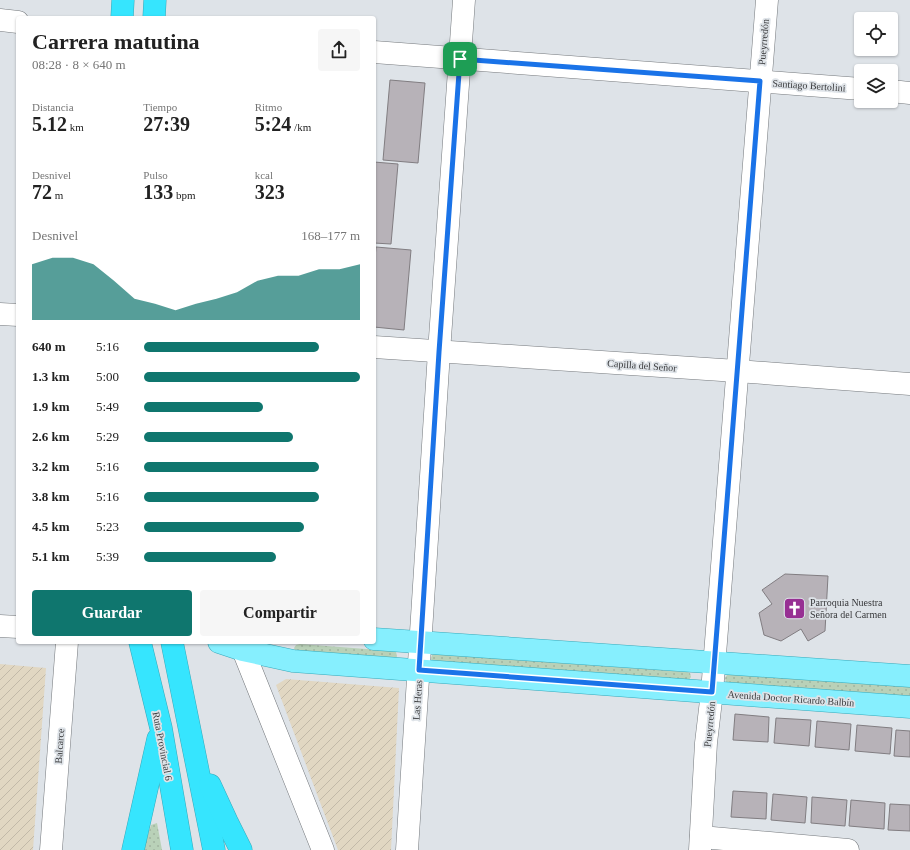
<!DOCTYPE html>
<html lang="es">
<meta charset="utf-8">
<style>
body{margin:0;font-family:"Times New Roman",serif;background:#f6f6f6;color:#222;height:100vh;display:flex;flex-direction:column;font-size:15px;white-space:nowrap}
*{box-sizing:border-box;margin:0}
p{font-size:13px;color:#767676}
.icon{flex:none;width:22px;height:22px;fill:none;stroke:currentColor;stroke-width:2;stroke-linecap:round;stroke-linejoin:round}
.map{position:relative;flex:1;overflow:hidden}
.drawer{position:absolute;left:16px;top:16px;width:360px;height:628px;display:flex;flex-direction:column;background:#fff;border-radius:4px;box-shadow:0 1px 3px #0004}
.drawer>*{flex:none}
.controls{position:absolute;left:854px;top:12px;display:grid;gap:8px}
.controls a{display:grid;place-items:center;width:44px;height:44px;border-radius:4px;background:#fff;box-shadow:0 1px 3px #0004;font-size:20px}
.pin{position:absolute;display:grid;place-items:center;width:34px;height:34px;color:#fff;margin:-17px;border-radius:8px;box-shadow:0 2px 6px #0006}
.round{display:grid;place-items:center;flex:none;width:42px;height:42px;border-radius:4px;background:#f6f6f6}
.head{display:flex;align-items:center;justify-content:space-between;height:68px;padding:0 16px}
h1{font-size:22px;font-weight:700;line-height:30px}
.stats{display:grid;grid-template-columns:repeat(3,1fr);gap:6px;height:68px;padding:4px 16px}
.stats div{display:grid;align-content:center}
.stats b{font-size:20px;font-weight:700}
.stats small{font-size:11px;font-weight:400}
.stats p{font-size:11px}
.chart{height:112px;padding:8px 16px}
.chart p{display:flex;justify-content:space-between}
.chart svg{width:100%;height:72px;margin-top:4px;fill:#0f766e;opacity:.7}
.button{display:flex;gap:8px;margin-top:auto;padding:8px 16px}
.button a{flex:1;height:46px;border-radius:4px;background:#0f766e;color:#fff;font-size:16px;font-weight:700;line-height:46px;text-align:center}
.button a+a{background:#f6f6f6;color:#222}
ul{padding:0 16px;list-style:none;font-size:13px}
li{display:grid;grid-template-columns:64px 48px 1fr;align-items:center;height:30px}
li i{height:10px;border-radius:5px;background:#0f766e}
.map>svg:first-child{display:block}
.industrial{fill:url(#industrial-furrows)}
.grass{fill:url(#grass-dots)}
.building{fill:#b7b2b8;stroke:#817d81}
.lines{fill:none;stroke-linecap:round;stroke-linejoin:round}
.minor-casing{stroke:#75797d;stroke-width:23}
.major-casing{stroke:#37a9ba;stroke-width:23}
.highway-casing{stroke:#37a9ba;stroke-width:23}
.minor{stroke:#fff;stroke-width:22}
.major{stroke:#86effe;stroke-width:22}
.highway{stroke:#36e5fe;stroke-width:22}
.route-casing{stroke:#fff;stroke-width:8}
.route{stroke:#1a73e8;stroke-width:5}
.labels{text-anchor:middle;stroke-width:3.5;stroke-linejoin:round;paint-order:stroke}
.street-label{font-size:10px;fill:#38393b;stroke:#dee3e8}
.poi-label{font-size:10px;fill:#38393b;stroke:#dee3e8;text-anchor:start}
</style>
<div class="map">
<svg width="910" height="850" viewBox="0 0 910 850">
<defs>
<pattern id="industrial-furrows" width="10" height="10" patternUnits="userSpaceOnUse"><rect width="10" height="10" fill="#e1d7c2"/><path d="M-1 1l2-2M0 10L10 0M9 11l2-2" fill="none" stroke="#c2b9a8"/></pattern>
<pattern id="grass-dots" width="8" height="8" patternUnits="userSpaceOnUse"><rect width="8" height="8" fill="#b9d1b8"/><path d="M2 2h.1M6 6h.1" fill="none" stroke="#a0b49f" stroke-width="1.8" stroke-linecap="round"/></pattern>
</defs>
<rect width="100%" height="100%" fill="#dee3e8"/>
<g class="industrial">
<polygon points="0,664 46,668 33,850 0,850"/>
<polygon points="286,679 399,688 391,850 338,850 276,685"/>
</g>
<g class="grass">
<polygon points="300,644 393,651 396,652 397,656 396,659 296,652 294,648 296,645"/>
<polygon points="436,654 687,672 690,673 691,677 689,680 432,662 431,658 432,655"/>
<polygon points="730,674 910,686 910,696 729,683 726,682 725,678 727,675"/>
<polygon points="157,823 162,850 143,850 151,825"/>
</g>
<g class="building">
<polygon points="390,80 425,83 418,163 383,160"/>
<polygon points="374,162 398,164 391,244 374,243"/>
<polygon points="376,247 411,250 404,330 374,327 374,269"/>
<polygon points="785,574 828,576 825,631 808,641 801,629 781,641 764,635 759,613 772,604 762,590"/>
<polygon points="735,714 769,717 768,742 733,740"/>
<polygon points="776,718 811,720 809,746 774,743"/>
<polygon points="817,721 851,724 849,750 815,747"/>
<polygon points="857,725 892,728 890,754 855,751"/>
<polygon points="896,730 910,731 910,757 894,756"/>
<polygon points="733,791 767,793 766,819 731,817"/>
<polygon points="773,794 807,797 805,823 771,820"/>
<polygon points="812,797 847,800 845,826 811,823"/>
<polygon points="851,800 885,803 884,829 849,826"/>
<polygon points="890,804 910,805 910,831 888,830"/>
</g>
<g class="lines">
<defs>
<g id="minor">
<polyline points="0,20 18,22"/>
<polyline points="374,52 861,89"/>
<polyline points="891,91 910,93"/>
<polyline points="0,314 18,315"/>
<polyline points="374,347 737,371 910,384"/>
<polyline points="0,626 18,627"/>
<polyline points="243,650 323,850"/>
<polyline points="701,837 848,850"/>
<polyline points="51,850 67,642"/>
<polyline points="407,850 439,352 464,0"/>
<polyline points="700,850 706,743 712,692 767,0"/>
</g>
<g id="major">
<polyline points="374,639 910,676"/>
<polyline points="219,642 243,650 293,661 910,707"/>
</g>
<g id="highway">
<polyline points="122,18 123,0"/>
<polyline points="154,18 155,0"/>
<polyline points="140,642 161,728 182,850"/>
<polyline points="172,642 214,850"/>
<polyline points="210,785 228,824 241,850"/>
<polyline points="133,850 158,739"/>
</g>
</defs>
<use href="#minor" class="minor-casing"/>
<use href="#major" class="major-casing"/>
<use href="#highway" class="highway-casing"/>
<use href="#minor" class="minor"/>
<use href="#major" class="major"/>
<use href="#highway" class="highway"/>
</g>
<g class="lines">
<defs>
<polygon id="route" points="460,59 760,81 712,692 419,670 439,352"/>
</defs>
<use href="#route" class="route-casing"/>
<use href="#route" class="route"/>
</g>
<defs>
<symbol id="church-square" viewBox="-11 -11 22 22"><rect x="-9" y="-9" width="18" height="18" rx="4" fill="#972f93" stroke="#dee3e8"/><path d="M-1.2-6h2.4v3.5h3.3v2.4h-3.3V6h-2.4V-.1h-3.3v-2.4h3.3Z" fill="#fff"/></symbol>
</defs>
<g fill-rule="evenodd">
<use href="#church-square" x="782" y="596" width="25" height="25"/>
</g>
<g class="labels">
<g class="street-label">
<text transform="translate(763 42) rotate(-85)" y="4">Pueyrredón</text>
<text transform="translate(809 85) rotate(4)" y="4">Santiago Bertolini</text>
<text transform="translate(642 365) rotate(4)" y="4">Capilla del Señor</text>
<text transform="translate(791 698) rotate(4)" y="4">Avenida Doctor Ricardo Balbín</text>
<text transform="translate(417 700) rotate(-86)" y="4">Las Heras</text>
<text transform="translate(709 724) rotate(-84)" y="4">Pueyrredón</text>
<text transform="translate(59 746) rotate(-86)" y="4">Balcarce</text>
<text transform="translate(163 746) rotate(79)" y="4">Ruta Provincial 6</text>
</g>
<g class="poi-label">
<text x="810" y="606">Parroquia Nuestra<tspan x="810" dy="12">Señora del Carmen</tspan></text>
</g>
</g>
</svg>
<div class="controls">
<a><svg class="icon" aria-label="locate" viewBox="0 0 24 24"><circle cx="12" cy="12" r="6"/><path d="M12 2v4M12 18v4M2 12h4M18 12h4"/></svg></a>
<a><svg class="icon" aria-label="layers" viewBox="0 0 24 24"><path d="M12 4l9 5-9 5-9-5zM3 14l9 5 9-5"/></svg></a>
</div>
<div class="pin" style="left:460px;top:59px;background:#1e9e55"><svg class="icon" aria-label="arrive" viewBox="0 0 24 24"><path d="M6 21V4h12l-3 4 3 4H6"/></svg></div>
<section class="drawer">
<div class="head"><div><h1>Carrera matutina</h1><p>08:28 · 8 × 640 m</p></div><a class="round"><svg class="icon" aria-label="share" viewBox="0 0 24 24"><path d="M12 15V3M7 8l5-5 5 5M5 13v7h14v-7"/></svg></a></div>
<div class="stats">
<div><p>Distancia</p><b>5.12<small> km</small></b></div>
<div><p>Tiempo</p><b>27:39</b></div>
<div><p>Ritmo</p><b>5:24<small> /km</small></b></div>
</div>
<div class="stats">
<div><p>Desnivel</p><b>72<small> m</small></b></div>
<div><p>Pulso</p><b>133<small> bpm</small></b></div>
<div><p>kcal</p><b>323</b></div>
</div>
<div class="chart"><p><span>Desnivel</span>168–177 m</p>
<svg viewBox="0 0 160 44" preserveAspectRatio="none"><path d="M0 44V10L10 6L20 6L30 10L40 20L50 31L60 34L70 38L80 34L90 31L100 27L110 20L120 17L130 17L140 13L150 13L160 10V44z"/></svg>
</div>
<ul>
<li><b>640 m</b>5:16<i style="width:81%"></i></li>
<li><b>1.3 km</b>5:00<i style="width:100%"></i></li>
<li><b>1.9 km</b>5:49<i style="width:55%"></i></li>
<li><b>2.6 km</b>5:29<i style="width:69%"></i></li>
<li><b>3.2 km</b>5:16<i style="width:81%"></i></li>
<li><b>3.8 km</b>5:16<i style="width:81%"></i></li>
<li><b>4.5 km</b>5:23<i style="width:74%"></i></li>
<li><b>5.1 km</b>5:39<i style="width:61%"></i></li>
</ul>
<div class="button"><a>Guardar</a><a>Compartir</a></div>
</section>
</div>
